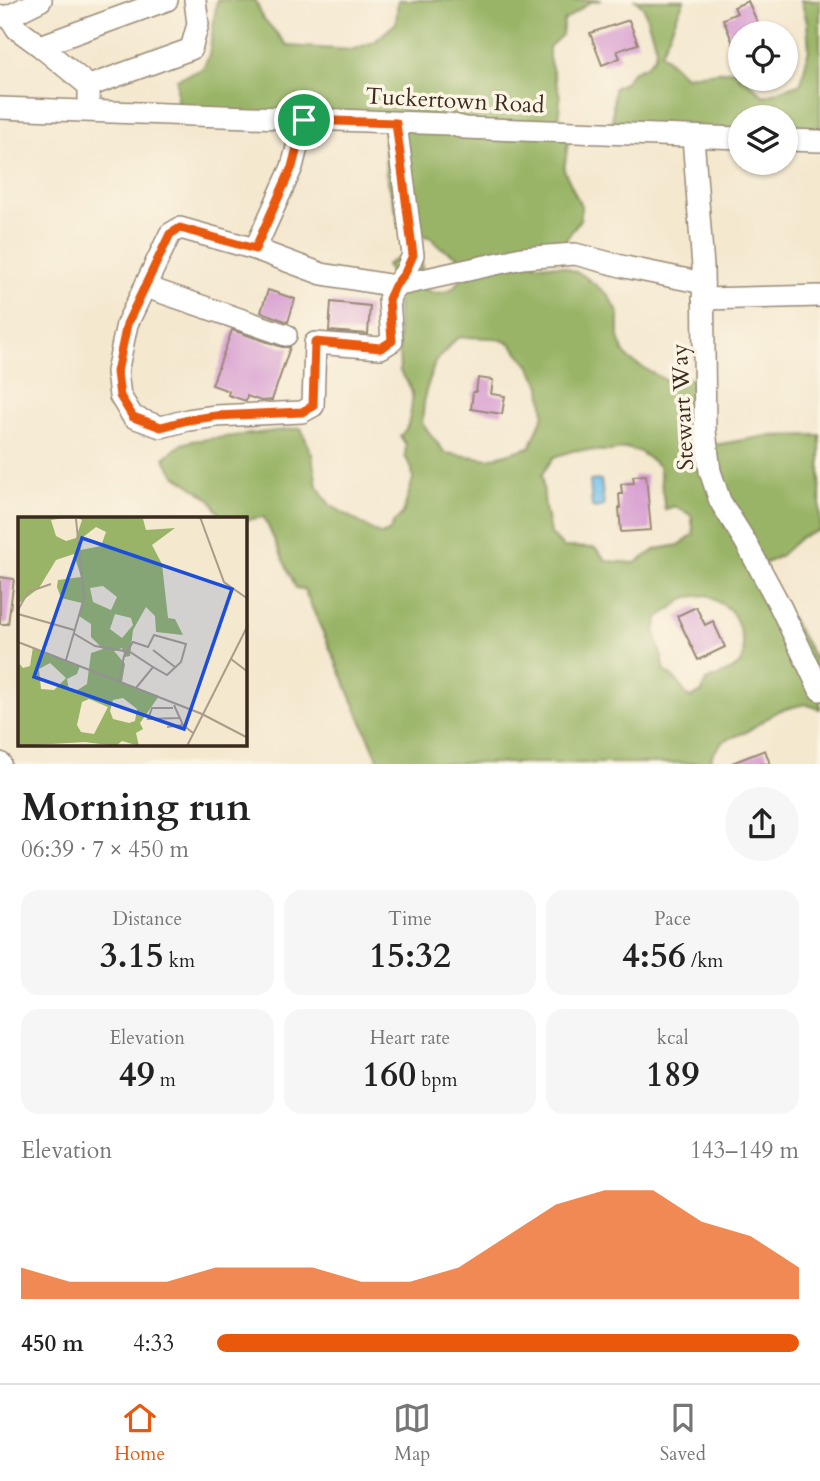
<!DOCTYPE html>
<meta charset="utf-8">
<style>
body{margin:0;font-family:Cardo,serif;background:#f6f6f6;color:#222;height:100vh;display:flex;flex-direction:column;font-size:26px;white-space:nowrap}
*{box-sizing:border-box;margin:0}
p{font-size:23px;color:#767676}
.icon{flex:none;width:38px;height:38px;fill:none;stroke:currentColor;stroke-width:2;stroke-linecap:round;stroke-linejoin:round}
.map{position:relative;height:764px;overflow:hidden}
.details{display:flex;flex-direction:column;background:#fff;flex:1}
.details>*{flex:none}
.controls{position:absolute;left:728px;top:21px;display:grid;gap:14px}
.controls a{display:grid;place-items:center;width:70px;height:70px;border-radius:50%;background:#fff;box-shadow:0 2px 5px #0004;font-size:35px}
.pin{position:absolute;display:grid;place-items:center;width:60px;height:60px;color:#fff;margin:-30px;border:4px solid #fff;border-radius:50%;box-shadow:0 2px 7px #0007}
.round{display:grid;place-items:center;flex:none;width:74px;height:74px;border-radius:37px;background:#f6f6f6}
.headline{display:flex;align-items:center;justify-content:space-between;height:119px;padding:0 21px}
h1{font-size:38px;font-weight:600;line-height:52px}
.stats{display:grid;grid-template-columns:repeat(3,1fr);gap:10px;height:119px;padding:7px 21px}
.stats div{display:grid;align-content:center;border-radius:18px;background:#f6f6f6;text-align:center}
.stats b{font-size:35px;font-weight:600}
.stats small{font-size:19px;font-weight:400}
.stats p{font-size:19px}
.chart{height:196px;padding:14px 21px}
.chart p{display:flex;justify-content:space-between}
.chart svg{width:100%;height:126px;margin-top:7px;fill:#ea580c;opacity:.7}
ul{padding:0 21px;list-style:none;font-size:23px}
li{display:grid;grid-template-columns:112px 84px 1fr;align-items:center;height:52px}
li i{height:18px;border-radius:9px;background:#ea580c}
.dock{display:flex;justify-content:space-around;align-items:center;height:98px;border-top:2px solid #e0e0e0;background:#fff;font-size:19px;color:#767676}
.dock a{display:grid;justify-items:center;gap:4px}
.dock .selected{color:#ea580c}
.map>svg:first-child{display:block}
.forest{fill:#99b466;stroke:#6a6f42;stroke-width:2;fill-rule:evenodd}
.water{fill:#72c1ed;stroke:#567686;stroke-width:2}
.building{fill:#d699d0}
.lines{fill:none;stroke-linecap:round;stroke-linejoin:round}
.minor-casing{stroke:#988976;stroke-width:24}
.minor{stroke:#fff;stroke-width:21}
.route-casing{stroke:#fff;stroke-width:14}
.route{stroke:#ea580c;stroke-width:9}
.labels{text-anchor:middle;stroke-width:7;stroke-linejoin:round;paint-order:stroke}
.street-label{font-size:23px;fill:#3b2a1e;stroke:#fcf5e5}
.inset-road{fill:none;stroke:#aa9c88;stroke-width:2}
.view{fill:#1d4ed8;fill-opacity:0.15;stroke:#1d4ed8;stroke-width:3.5}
.inset-edge{fill:none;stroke:#3b2a1e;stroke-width:3.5}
</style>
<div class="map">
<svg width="820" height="764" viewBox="0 0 820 764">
<rect width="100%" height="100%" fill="#fcf5e5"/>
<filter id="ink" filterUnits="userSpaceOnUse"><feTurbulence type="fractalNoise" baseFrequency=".0143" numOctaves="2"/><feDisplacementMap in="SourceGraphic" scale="14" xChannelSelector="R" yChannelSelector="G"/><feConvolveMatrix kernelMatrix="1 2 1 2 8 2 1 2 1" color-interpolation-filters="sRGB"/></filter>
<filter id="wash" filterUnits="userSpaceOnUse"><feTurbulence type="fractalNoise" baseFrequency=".00686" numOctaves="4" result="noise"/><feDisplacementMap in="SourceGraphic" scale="28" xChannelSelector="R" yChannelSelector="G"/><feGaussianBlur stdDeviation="1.57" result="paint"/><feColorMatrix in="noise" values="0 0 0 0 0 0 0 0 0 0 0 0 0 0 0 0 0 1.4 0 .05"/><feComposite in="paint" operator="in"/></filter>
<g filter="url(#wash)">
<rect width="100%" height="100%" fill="#f4e8cf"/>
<g class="forest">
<path d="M217,0H255L263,18L288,46L351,50L374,42L396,23L398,0H602L590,2L564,21L562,35L549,47V58L560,96L559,131L569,135L564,170L581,206V218L563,244L534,251L535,264L562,266L583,275L608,295L619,314V337L623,351L630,360L665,380L704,378L708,446L767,436L820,435V530L801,537L780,556L760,566L820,667V709L805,704L778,711L746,732L723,741L712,755L711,763H380L304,589L296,588L264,517L245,520L222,518L210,499L175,475L164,458L182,444L192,441L301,428L312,455L317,486L330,505L381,535L389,532L394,522L403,513L413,479L412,469L405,456L406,445L400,436C407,429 408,426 410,416C414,396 414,388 400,372L397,285L386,265L409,252C427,263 423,264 419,283C426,293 440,296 451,289C459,285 465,273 471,266L466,261L440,247L430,237L422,236L411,223L398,218L386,174L384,126L177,117V79L203,69L209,55ZM464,337L495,338L510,343L529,365L541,386L544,414L530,447L489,459L445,453L422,423L425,394L435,362L457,338ZM626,448L640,452L659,466L665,510L674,506L691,515L694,534L679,545L657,549L635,563L607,561L595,548L563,547L550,533L545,508L542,474L554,457L575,450L611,451ZM708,595C714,601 720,602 726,607C734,612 737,622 740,631C751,669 737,667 706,681L702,692L691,698L686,695L679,683L665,671L655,632L658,618L687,597Z"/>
<polygon points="635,0 684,0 661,53 685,76 735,70 740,75 740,79 745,79 764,96 801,83 809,49 807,22 801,0 820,0 820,144 786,143 786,117 740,117 740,141 612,135 614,88 624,83 632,72 646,66 655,56 656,47 643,6"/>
</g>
<polygon class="water" points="601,480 604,506 595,508 595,507 592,507 590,481"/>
<g id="blocks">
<g class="building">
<polygon points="748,1 762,33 740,33 740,60 723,19 737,13 734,7"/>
<polygon points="629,20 638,44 617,51 620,58 602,65 590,33"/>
<polygon points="268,290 295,299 288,322 261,312"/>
<polygon points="331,302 370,306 368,334 329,331"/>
<polygon points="232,330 282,347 290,347 272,400 261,401 247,396 246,401 228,395 229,391 212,385"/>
<polygon points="478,378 493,380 491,394 505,396 502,414 471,409 473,392 476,392"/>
<polygon points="646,475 651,530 621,532 619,508 620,508 619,494 622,494 621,484 634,483 633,476"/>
<polygon points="0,577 14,579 8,624 0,624"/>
<polygon points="696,607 705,625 713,621 725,647 698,660 677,616"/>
<polygon points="765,750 770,764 732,764 732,763"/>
</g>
</g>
</g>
<g filter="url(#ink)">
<use href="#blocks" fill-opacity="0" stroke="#988976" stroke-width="2"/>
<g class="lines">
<defs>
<g id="minor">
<polyline points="0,16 9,16 41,0"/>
<polyline points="9,16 17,29 40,46 89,86 89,99"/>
<polyline points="40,46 167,0"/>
<polyline points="89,86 191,49 198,24 195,0"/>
<polyline points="0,108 449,124 465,128 740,138"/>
<polyline points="304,120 292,167 255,249 180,228 170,234 127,324 117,372 120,396 133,417 161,427 188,420 216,416 302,412 313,406 315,343 381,348 392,341 389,299 395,286 405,273 413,255 396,123"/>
<polyline points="693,137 703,267 705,431 710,471 720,501 745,541 780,606 820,690"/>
<polyline points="786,140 820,141"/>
<polyline points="255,249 322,274 395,286 522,258 575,254 625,267 703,283"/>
<polyline points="146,287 286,335"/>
<polyline points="703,299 820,296"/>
<polyline points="0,763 0,764"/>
</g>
</defs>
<use href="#minor" class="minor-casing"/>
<use href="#minor" class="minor"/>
</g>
</g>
<g class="lines" filter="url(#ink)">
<defs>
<polygon id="route" points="304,120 396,123 413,255 405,273 395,286 389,299 392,341 381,348 315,342 313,406 302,412 216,416 188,420 161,427 133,417 120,396 117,372 127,324 170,234 180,228 255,249 292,167"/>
</defs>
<use href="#route" class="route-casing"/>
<use href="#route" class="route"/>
</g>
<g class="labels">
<g class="street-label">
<text transform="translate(455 100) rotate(3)" y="8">Tuckertown Road</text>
<text transform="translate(682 407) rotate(-93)" y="8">Stewart Way</text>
</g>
</g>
<g transform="translate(18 517)">
<rect width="229" height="229" fill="#f4e8cf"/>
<path d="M0,0H54L33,3L38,19L48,24L58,21L64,3L59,0H132L125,2L128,13L157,11L134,28L144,47L150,101L157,102L165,118L138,115L137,99L128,90L115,113L112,139L107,140L104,131L96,134L107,147L104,165L141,179L122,206L125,212L118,216L121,229L104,224L98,229L67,225L0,229V145L5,151L12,149L15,130L62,149L59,157L49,162L51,173L58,174L69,167L73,136L85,132L73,120V107L61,99L64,86L43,81L39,70L40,63L63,60L56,37L38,43L21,71L0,87ZM78,10L88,15L83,29L63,33L60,24ZM85,69L99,80L93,93L75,85L72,71ZM97,97L113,101L115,108L104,121L92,112ZM32,146L48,161L36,173L23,172L21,152ZM105,181L119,192L117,204L111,206L95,202L92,194L95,183ZM71,182L90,190L76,217L63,215L59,208L64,185Z" fill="#99b466" fill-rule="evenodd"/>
<path class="inset-road" d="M182,0L206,65L230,82M0,93L10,75L33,67M0,97L56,113M55,116L77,129L112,135L135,150M0,125L184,197L230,221M135,133L157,150M213,142L230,155M48,143L66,81L58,2M101,165L106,139L115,125L130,130L136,118L168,127L163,145L149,158L135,150L118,171M156,188L165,208M155,191H134L130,202L161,201M149,210L165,208L175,216M169,229L230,108"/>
<path class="view" d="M64,21L214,72L166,212L16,160Z"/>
<rect width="229" height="229" class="inset-edge"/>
</g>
</svg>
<div class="controls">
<a><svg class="icon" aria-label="locate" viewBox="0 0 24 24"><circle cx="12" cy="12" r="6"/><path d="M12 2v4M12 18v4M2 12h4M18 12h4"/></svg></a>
<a><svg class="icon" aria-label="layers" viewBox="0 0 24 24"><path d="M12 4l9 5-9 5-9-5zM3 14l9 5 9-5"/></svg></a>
</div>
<div class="pin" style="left:304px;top:120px;background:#1e9e55"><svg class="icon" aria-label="arrive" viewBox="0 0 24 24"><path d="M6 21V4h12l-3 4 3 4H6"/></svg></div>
</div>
<section class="details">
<div class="headline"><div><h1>Morning run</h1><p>06:39 · 7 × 450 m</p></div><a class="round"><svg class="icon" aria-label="share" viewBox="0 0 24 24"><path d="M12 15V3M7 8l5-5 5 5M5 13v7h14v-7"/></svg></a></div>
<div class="stats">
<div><p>Distance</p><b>3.15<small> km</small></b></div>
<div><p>Time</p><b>15:32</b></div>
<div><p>Pace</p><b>4:56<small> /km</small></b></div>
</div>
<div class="stats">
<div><p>Elevation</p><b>49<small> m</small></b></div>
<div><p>Heart rate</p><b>160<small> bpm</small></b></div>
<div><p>kcal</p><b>189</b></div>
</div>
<div class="chart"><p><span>Elevation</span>143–149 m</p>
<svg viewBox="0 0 160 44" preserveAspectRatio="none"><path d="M0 44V33L10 38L20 38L30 38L40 33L50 33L60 33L70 38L80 38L90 33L100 22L110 11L120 6L130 6L140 17L150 22L160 33V44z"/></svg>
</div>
<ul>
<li><b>450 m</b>4:33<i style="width:100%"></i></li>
</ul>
</section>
<nav class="dock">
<a class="selected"><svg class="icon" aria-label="home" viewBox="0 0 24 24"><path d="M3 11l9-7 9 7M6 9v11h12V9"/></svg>Home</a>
<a><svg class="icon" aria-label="map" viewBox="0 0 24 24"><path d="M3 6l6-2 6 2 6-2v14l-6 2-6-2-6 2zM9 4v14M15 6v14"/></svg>Map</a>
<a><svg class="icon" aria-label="saved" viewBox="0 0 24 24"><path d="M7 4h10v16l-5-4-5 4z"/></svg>Saved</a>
</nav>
